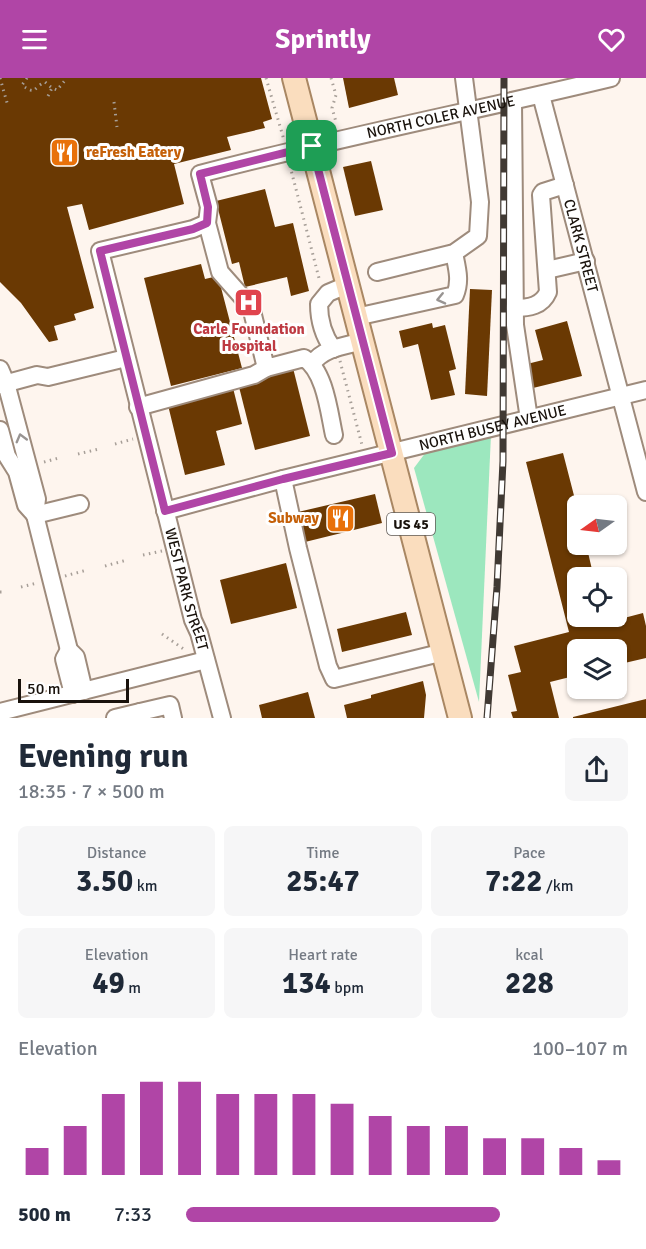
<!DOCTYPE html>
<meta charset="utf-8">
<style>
body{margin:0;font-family:Signika,sans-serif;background:#f6f6f7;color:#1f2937;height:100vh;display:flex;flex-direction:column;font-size:22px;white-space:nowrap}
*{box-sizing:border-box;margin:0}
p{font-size:20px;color:#747a83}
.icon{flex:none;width:33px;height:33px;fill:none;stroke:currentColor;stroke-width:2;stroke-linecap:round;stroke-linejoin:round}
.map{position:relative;height:640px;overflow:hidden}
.drawer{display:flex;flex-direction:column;background:#fff;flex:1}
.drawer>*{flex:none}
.needle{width:39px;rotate:256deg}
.controls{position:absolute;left:567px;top:417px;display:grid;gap:12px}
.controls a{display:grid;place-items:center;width:60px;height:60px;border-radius:9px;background:#fff;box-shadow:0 2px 4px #0004;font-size:30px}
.scale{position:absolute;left:18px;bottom:15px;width:111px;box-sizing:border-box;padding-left:6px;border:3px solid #19120c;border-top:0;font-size:16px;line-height:21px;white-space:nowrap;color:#19120c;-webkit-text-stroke:4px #fff;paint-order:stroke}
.pin{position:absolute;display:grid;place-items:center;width:51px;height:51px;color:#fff;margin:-26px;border-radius:12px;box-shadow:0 3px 9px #0006}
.round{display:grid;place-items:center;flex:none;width:63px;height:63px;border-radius:9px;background:#f6f6f7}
.head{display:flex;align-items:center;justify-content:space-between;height:102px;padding:0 18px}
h1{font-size:33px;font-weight:700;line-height:45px}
.stats{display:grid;grid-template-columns:repeat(3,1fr);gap:9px;height:102px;padding:6px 18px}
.stats div{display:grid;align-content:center;border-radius:9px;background:#f6f6f7;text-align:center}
.stats b{font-size:30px;font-weight:700}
.stats small{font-size:16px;font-weight:400}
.stats p{font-size:16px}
.chart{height:168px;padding:12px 18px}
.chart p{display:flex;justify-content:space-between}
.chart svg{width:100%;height:108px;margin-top:6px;stroke:#b045a6;stroke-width:6}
ul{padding:0 18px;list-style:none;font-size:20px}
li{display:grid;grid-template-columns:96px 72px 1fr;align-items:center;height:45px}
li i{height:15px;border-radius:8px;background:#b045a6}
header{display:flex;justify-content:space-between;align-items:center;height:78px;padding:0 18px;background:#b045a6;color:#fff;font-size:27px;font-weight:700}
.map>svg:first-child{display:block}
.green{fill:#9ce7be}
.building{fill:#6a3903}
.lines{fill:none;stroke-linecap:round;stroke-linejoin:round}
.minor-casing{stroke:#9e8b7c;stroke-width:20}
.major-casing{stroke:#a98763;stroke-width:26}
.path{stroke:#a79f98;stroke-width:3;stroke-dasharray:1.5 4.5;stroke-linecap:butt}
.minor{stroke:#fff;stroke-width:16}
.major{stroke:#faddbe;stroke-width:22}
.rail-casing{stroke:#403933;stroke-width:7}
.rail{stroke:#fff;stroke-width:4.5;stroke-dasharray:14;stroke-linecap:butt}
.oneway{stroke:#989492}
.route-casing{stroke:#fff;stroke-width:12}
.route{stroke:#b045a6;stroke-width:8}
.labels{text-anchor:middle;stroke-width:6;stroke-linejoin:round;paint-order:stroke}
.shield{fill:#fff;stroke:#5e5955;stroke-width:1.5}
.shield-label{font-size:14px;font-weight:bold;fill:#19120c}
.street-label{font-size:15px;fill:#19120c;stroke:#fff}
.food-label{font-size:15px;font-weight:bold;fill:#c56008;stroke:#fff;text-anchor:start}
.health-label{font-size:15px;font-weight:bold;fill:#be3a42;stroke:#fff}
</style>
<header><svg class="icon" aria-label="menu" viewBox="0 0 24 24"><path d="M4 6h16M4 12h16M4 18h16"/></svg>Sprintly<svg class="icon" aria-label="heart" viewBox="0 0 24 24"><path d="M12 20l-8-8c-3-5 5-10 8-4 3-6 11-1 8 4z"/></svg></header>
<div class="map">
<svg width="646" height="640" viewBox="0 0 646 640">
<rect width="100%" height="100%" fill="#fef5ee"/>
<polygon class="green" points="491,356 479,624 414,390 426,374"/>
<g class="building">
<polygon points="0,0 261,0 272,41 263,44 265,50 227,59 231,72 174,86 184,126 89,152 82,126 67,129 94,230 74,236 76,242 54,248 58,262 49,264 21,225 0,204"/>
<polygon points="343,0 394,0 398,17 349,30"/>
<polygon points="371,83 383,132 355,138 343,89"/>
<polygon points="265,111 275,149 293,145 309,213 291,218 287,199 245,209 239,184 232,186 216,123"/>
<polygon points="201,186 205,201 218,198 242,290 171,308 144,200"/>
<polygon points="470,211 492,212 487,318 465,316"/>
<polygon points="567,243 582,298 533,310 527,286 543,282 535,252"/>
<polygon points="432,245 433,250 445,247 456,291 449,293 455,317 431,322 418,266 403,270 399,253"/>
<polygon points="293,290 310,358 255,372 238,305"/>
<polygon points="232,306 242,346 216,353 225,387 185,397 167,323"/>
<polygon points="563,375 578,433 578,466 586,466 594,500 578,500 578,538 604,538 605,545 643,535 646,548 646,580 616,587 616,572 578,572 578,597 550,604 559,640 513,640 511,634 517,633 508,597 521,594 514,568 569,554 526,384"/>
<polygon points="375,416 382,445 305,464 298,434"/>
<polygon points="286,485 297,530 231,546 220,502"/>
<polygon points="406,534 412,557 342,574 337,551"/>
<polygon points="423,603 426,617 424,640 347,640 344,627 371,620 371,617"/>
<polygon points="308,614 315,640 262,640 259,627"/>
<polygon points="646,621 646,640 573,640 573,639"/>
</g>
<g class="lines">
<defs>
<g id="minor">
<path id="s1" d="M541,17L646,414"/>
<polyline points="513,23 515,247 529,341"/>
<path id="s2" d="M207,145L193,151L100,173L193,542L199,555L222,640"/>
<polyline points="547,192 586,183"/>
<polyline points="377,194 454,175 478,158 480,124 464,0"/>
<path d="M514,230C529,230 542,228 548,214L541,117L543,114L565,107"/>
<path d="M356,239L455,217C461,203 457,190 454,175"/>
<path d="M333,271C323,257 319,243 319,226L328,215L347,207"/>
<path d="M312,286C323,270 344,268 363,263"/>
<polyline points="0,291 6,305 37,421 35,437 69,572 76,579 84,613"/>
<polyline points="0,307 37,297 48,299 126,280"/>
<polyline points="138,329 254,297 266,290"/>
<polyline points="0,352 7,378 17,394 26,427 35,437"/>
<path id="s3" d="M334,357C329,334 325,293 304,280L266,290L251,229L220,194L207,145L209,129L200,96C336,60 474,33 611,0"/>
<polyline points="283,401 298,470 328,588 334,601 444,574"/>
<path id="s4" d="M165,433L283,401L646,312"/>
<polyline points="35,437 80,426"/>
<polyline points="69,572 64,581 73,616"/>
<polyline points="0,634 206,582"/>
<polyline points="140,634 170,627 173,640"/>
<polyline points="115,640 140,634 142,640"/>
</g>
<polyline id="major" points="294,0 460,640"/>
</defs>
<use href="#minor" class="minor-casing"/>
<use href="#major" class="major-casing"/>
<g class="path">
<polyline points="0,0 8,28"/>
<path d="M27,0L22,7C37,18 32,10 45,4L52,10"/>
<polyline points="266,0 284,62"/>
<polyline points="331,0 336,17 332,30 336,44"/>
<polyline points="48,18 52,10 57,12 67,0"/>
<polyline points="114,24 117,49"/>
<polyline points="290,88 320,204"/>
<polyline points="340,283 362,367"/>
<polyline points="115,366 133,361"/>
<polyline points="78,376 99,371"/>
<polyline points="44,384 59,380"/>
<polyline points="143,477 162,473"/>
<polyline points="105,488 127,482"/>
<polyline points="65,498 87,492"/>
<polyline points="21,509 37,505"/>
<polyline points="0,514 2,514"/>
<polyline points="162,556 185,572"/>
</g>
<use href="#minor" class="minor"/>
<use href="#major" class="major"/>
<defs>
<polyline id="rail" points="487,640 497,509 503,383 504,0"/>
</defs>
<use href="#rail" class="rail-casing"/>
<use href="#rail" class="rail"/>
</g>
<defs><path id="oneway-chevron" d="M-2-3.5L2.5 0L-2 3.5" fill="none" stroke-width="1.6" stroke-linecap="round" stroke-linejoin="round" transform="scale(1.5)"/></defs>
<g class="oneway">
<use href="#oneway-chevron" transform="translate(441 221) rotate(167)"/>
<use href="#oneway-chevron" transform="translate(21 360) rotate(-105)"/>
</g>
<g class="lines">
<defs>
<polygon id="route" points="312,68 392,375 283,401 165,433 100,173 193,151 207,145 208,129 200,96"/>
</defs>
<use href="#route" class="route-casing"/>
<use href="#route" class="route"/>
</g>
<defs>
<symbol id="restaurant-square" viewBox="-11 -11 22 22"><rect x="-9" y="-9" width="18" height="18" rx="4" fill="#e8710a" stroke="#fff"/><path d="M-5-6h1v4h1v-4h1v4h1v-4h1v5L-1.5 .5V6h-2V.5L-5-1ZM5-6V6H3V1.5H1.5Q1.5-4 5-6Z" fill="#fff"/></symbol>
<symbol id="hospital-square" viewBox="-11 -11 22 22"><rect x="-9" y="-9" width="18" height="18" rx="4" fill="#e0444e" stroke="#fff"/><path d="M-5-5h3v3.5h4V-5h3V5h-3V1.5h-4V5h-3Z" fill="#fff"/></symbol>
</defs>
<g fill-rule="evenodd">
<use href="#restaurant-square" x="48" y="58" width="33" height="33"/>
<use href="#hospital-square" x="232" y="208" width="33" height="33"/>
<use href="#restaurant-square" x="324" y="424" width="33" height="33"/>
</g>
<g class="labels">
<rect class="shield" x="387" y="435" width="48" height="22" rx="4.5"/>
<g class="shield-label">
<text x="411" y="451">US 45</text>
</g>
<g class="street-label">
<text dy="5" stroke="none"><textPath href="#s3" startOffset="582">NORTH COLER AVENUE</textPath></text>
<text dy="5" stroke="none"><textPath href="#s1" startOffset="156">CLARK STREET</textPath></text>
<text dy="5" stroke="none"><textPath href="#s4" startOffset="338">NORTH BUSEY AVENUE</textPath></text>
<text dy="5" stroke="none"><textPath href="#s2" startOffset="460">WEST PARK STREET</textPath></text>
</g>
<g class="food-label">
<text x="86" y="79">reFresh Eatery</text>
<text x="319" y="445" text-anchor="end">Subway</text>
</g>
<g class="health-label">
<text x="249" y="256">Carle Foundation<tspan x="249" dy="17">Hospital</tspan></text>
</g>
</g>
</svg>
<div class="controls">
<a><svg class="needle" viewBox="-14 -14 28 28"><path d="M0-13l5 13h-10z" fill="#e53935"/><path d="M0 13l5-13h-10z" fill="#747a83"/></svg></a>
<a><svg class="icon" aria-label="locate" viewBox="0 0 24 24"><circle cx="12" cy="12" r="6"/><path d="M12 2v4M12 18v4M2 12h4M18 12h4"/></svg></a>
<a><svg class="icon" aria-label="layers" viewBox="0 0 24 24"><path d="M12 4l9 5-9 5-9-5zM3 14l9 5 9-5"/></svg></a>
</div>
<div class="scale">50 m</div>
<div class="pin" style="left:312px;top:68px;background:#1e9e55"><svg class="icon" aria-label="arrive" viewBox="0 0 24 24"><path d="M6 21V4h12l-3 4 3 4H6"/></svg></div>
</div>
<section class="drawer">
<div class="head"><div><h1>Evening run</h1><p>18:35 · 7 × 500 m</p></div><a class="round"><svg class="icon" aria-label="share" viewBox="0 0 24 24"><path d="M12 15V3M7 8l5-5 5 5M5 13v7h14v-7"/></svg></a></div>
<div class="stats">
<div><p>Distance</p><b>3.50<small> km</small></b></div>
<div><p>Time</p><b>25:47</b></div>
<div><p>Pace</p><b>7:22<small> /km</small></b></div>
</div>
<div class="stats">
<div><p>Elevation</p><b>49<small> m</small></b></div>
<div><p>Heart rate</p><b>134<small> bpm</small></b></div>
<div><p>kcal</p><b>228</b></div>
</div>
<div class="chart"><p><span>Elevation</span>100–107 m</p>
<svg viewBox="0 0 160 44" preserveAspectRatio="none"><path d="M5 44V33M15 44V24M25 44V11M35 44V6M45 44V6M55 44V11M65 44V11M75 44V11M85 44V15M95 44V20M105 44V24M115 44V24M125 44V29M135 44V29M145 44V33M155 44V38"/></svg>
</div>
<ul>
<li><b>500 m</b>7:33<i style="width:71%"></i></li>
</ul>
</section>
